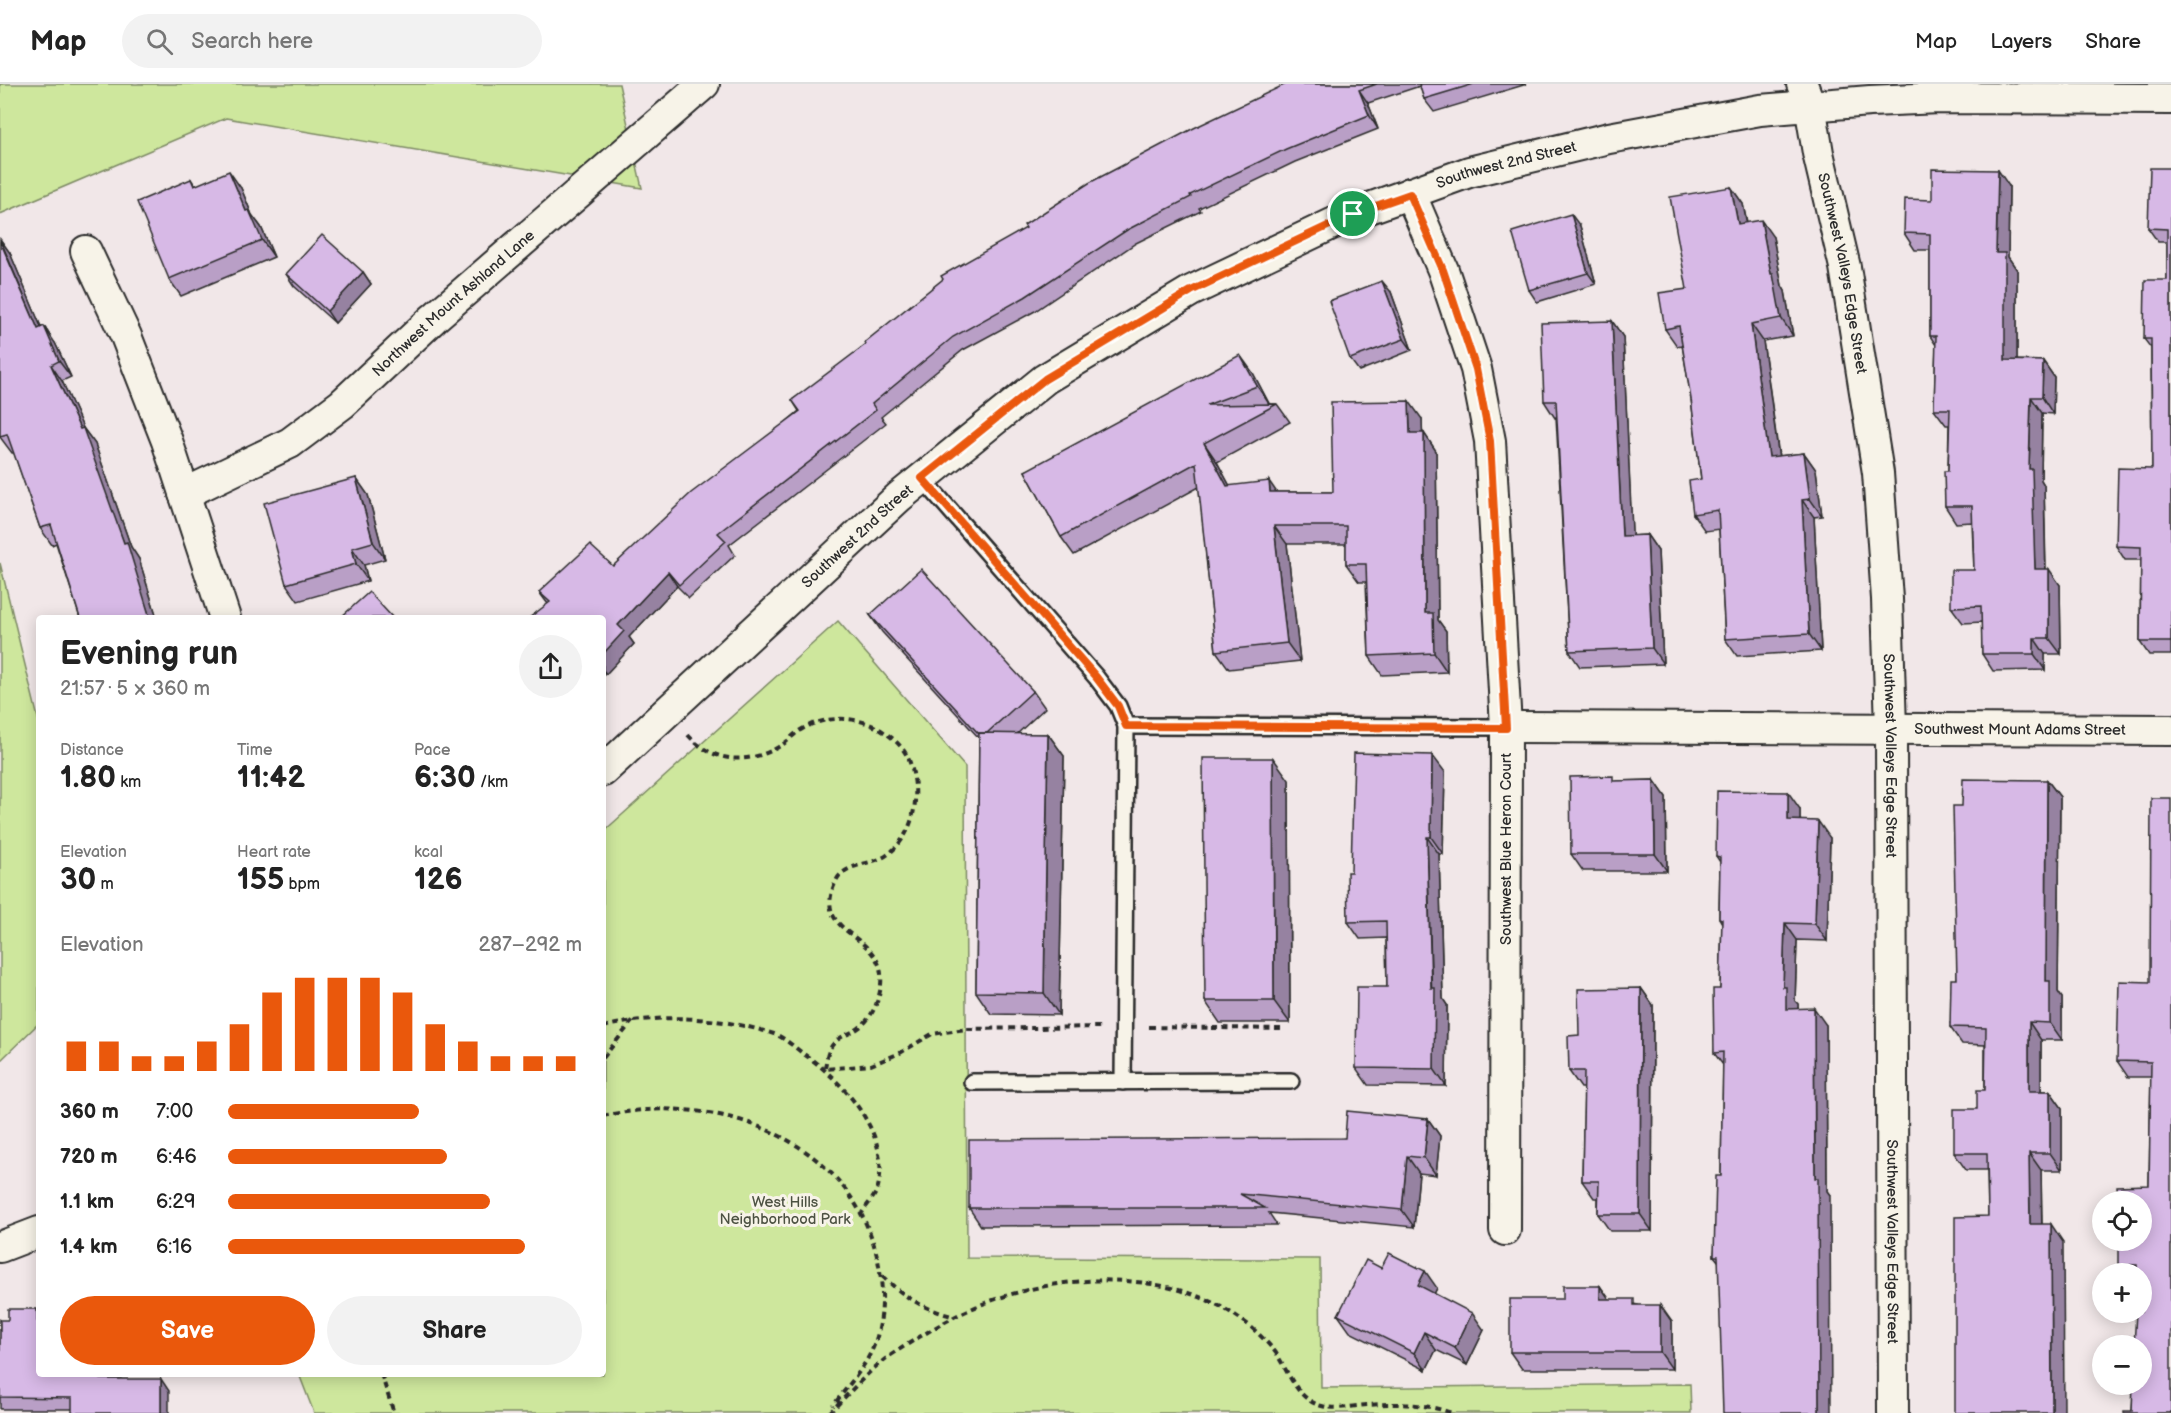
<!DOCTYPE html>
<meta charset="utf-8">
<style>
body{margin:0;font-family:"Balsamiq Sans",sans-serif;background:#f2f2f2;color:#222;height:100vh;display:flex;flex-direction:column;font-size:22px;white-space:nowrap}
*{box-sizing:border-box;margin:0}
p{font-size:20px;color:#767676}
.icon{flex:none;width:33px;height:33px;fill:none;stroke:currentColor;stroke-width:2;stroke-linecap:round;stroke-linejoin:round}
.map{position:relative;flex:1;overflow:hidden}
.sheet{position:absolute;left:36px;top:531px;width:570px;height:762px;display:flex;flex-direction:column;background:#fff;border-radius:6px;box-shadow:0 3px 15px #0003}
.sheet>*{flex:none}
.tools{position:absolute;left:2092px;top:1107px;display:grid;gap:12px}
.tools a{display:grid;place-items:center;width:60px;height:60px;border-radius:50%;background:#fff;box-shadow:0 3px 15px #0003;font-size:30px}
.pin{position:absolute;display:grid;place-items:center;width:51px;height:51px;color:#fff;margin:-26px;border:3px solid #fff;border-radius:50%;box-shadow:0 2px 6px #0007}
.round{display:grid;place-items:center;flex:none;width:63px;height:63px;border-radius:32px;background:#f2f2f2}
.headline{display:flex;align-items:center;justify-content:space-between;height:102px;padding:0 24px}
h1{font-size:33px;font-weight:600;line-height:45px}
.metrics{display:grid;grid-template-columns:repeat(3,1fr);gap:9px;height:102px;padding:6px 24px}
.metrics div{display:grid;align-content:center}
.metrics b{font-size:30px;font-weight:600}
.metrics small{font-size:16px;font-weight:400}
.metrics p{font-size:16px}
.chart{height:168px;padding:12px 24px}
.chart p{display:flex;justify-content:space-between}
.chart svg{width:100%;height:108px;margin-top:6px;stroke:#ea580c;stroke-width:6}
.cta{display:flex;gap:12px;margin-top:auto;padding:12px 24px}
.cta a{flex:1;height:69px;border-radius:36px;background:#ea580c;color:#fff;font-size:24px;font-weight:600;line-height:69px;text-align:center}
.cta a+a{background:#f2f2f2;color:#222}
ul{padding:0 24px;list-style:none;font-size:20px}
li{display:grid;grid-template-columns:96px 72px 1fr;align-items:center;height:45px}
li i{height:15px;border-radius:8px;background:#ea580c}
header{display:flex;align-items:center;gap:36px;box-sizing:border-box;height:84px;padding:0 30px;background:#fff;border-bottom:2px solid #e0e0e0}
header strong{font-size:28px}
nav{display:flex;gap:33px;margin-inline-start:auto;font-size:21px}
.search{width:420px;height:54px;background:#f2f2f2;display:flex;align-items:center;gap:15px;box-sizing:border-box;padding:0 21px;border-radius:33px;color:#767676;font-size:22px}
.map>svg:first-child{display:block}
.green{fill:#cee79d;stroke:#7c8964;stroke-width:1.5}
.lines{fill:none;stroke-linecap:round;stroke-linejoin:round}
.lane-casing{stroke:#2b2b2b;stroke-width:20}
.street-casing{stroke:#2b2b2b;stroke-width:34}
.path{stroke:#2b2b2b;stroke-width:4;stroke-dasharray:6 4.5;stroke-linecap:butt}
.lane{stroke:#f7f3e8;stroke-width:15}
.street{stroke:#f7f3e8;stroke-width:30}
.wall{fill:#b99fc6;stroke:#2b2b2b;stroke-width:1.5}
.shaded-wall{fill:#9682a1;stroke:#2b2b2b;stroke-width:1.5}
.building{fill:#d7b9e6;stroke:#2b2b2b;stroke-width:1.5}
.route-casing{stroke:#fff;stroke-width:12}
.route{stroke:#ea580c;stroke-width:8}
.labels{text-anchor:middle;stroke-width:6;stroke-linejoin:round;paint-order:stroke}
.street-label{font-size:15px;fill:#2b2b2b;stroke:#f7f3e8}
.park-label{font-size:15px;fill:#4c5142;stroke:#f7f3e8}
</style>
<header>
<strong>Map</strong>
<div class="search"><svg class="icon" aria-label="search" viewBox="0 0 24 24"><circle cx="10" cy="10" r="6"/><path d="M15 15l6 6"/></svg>Search here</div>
<nav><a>Map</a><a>Layers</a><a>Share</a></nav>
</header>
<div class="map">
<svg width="2171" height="1329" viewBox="0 0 2171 1329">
<rect width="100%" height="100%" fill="#f1e7e8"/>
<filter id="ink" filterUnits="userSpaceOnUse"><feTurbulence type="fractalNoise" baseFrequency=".0167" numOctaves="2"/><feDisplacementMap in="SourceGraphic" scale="12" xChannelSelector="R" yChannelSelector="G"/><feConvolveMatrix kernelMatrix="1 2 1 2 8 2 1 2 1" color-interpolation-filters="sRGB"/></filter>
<g filter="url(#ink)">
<g class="green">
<polygon points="0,0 619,0 642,104 226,34 0,130"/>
<polygon points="0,479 39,638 39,939 0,977"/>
<polygon points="838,537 965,683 967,1174 1320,1175 1321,1304 1690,1300 1691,1329 314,1329 299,1290 603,1290 603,748"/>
</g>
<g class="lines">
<defs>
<g id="lane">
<polyline points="922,394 1096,593 1118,622 1126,642 1123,998"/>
<polyline points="1126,642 1506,643"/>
<polyline points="972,998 1291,997"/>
</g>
<g id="street">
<path id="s1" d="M1802,0L1810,21L1818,69L1845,183L1878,389L1887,515L1891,645L1893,1329"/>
<polyline points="1410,109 1443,186 1476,285 1490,357 1506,643 1505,1146"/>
<polyline points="86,167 126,252 167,357 225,534"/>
<path id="s2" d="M184,410L290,359L342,320L434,234L704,0"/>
<path id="s3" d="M1506,643L2171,646"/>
<path id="s4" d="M603,687L899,413L1045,295L1191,207L1353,130L1469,88L1609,54L1760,26L1870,17L1940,14L2171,15"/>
<polyline points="0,1163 39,1148"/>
</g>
</defs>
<use href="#lane" class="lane-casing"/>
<use href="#street" class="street-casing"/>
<g class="path">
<path d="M688,651C714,680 749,681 782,661C788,657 793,651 799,647C823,631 858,631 881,646C893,654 903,662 909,676C921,707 917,749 887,771C873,781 844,779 836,797C813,846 866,847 879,881C886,900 876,931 860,943C850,951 839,951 831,963C827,969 826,978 825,985L871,981L900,969L932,950L966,945L1100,943"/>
<path d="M603,943C660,929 717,932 774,950C784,953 795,964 804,970C844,998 894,1053 877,1106C874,1114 866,1122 862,1129"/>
<polyline points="1149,943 1283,945"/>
<polyline points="603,974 634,935"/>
<path d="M603,1032C714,1007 848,1052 877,1172C884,1202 885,1237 872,1266C863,1286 845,1305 833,1322"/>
<path d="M882,1192C907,1215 922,1224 955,1233"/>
<polyline points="381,1290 394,1329"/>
<path d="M829,1329C848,1311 867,1288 888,1273C909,1259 932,1245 954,1233C1041,1188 1171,1177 1251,1243C1259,1250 1269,1260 1276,1269C1288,1287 1297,1316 1322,1322C1335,1326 1353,1322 1367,1321C1396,1319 1424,1319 1452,1329"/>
</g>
<use href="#lane" class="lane"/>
<use href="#street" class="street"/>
</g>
<g class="wall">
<polygon points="1286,0 1527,0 1434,28 1424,15 1420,2 1368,19 1378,45 1295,78 1199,124 1201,127 1136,159 1035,227 963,266 881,333 886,339 729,461 735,471 689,514 677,502 629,553 634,560 603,592 603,534 548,520 539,508 613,482 799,327 792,316"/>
<polygon points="2171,84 2171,571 2149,571 2140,558 2141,476 2125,476 2116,462 2152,385 2151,264 2144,255 2167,196 2167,158 2158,158 2148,144"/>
<polygon points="191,95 195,101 241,104 252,131 261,143 274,173 181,212 169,195"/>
<polygon points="2009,102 2008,173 2017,186 2017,276 2043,277 2054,293 2053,330 2042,329 2041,396 2044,401 2046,485 2060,501 2061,570 2045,570 2045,586 1993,587 1982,570 1982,538 1963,539 1951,523 1974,486 1972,438 1956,439 1945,422 1948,387 1949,341 1946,341 1934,325 1936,261 1930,252 1930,166 1915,166 1904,149"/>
<polygon points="1731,103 1743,120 1747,139 1773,153 1782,202 1785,207 1793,252 1763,257 1779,372 1804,369 1816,386 1822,432 1814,433 1821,567 1737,572 1725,555 1719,445 1705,447 1693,430 1701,395 1691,315 1682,261 1677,262 1665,245 1687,205"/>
<polygon points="1580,142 1596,200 1537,218 1529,206"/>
<polygon points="0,155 10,169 41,243 55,259 71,293 62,297 83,344 95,360 131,463 139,475 157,534 80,534 56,459 52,461 40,444 14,369 12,369 0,353"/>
<polygon points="363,188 371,200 335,239 294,202 286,190"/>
<polygon points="1391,208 1412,266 1359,287 1350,275"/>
<polygon points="1612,237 1623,253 1632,452 1647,451 1658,467 1663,580 1580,583 1569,567 1556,333 1555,334 1544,317"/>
<polygon points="1253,289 1269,320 1277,320 1290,338 1217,378 1230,402 1277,408 1333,408 1422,335 1422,349 1424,349 1436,367 1438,536 1446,547 1447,588 1382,591 1369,572 1366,498 1359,498 1346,480 1346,460 1287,460 1300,577 1229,585 1216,567 1199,403 1074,471 1061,453 1025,387"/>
<polygon points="356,394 368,411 385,475 364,481 368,497 298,517 286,500"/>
<polygon points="870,531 1033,607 1045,624 1017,650 1048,650 1064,672 1059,931 991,930 976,908 979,654 882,548"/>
<polygon points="1445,688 1443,770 1439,770 1443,915 1447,921 1446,1002 1368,1001 1356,984 1387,903 1386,854 1360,855 1348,838 1351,788"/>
<polygon points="1289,696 1290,939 1220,939 1205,917"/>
<polygon points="1654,696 1666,713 1667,787 1583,787 1571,770 1616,697"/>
<polygon points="2047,696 2060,713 2058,908 2062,914 2062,956 2041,956 2041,1007 2050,1007 2062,1024 2062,1086 2041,1086 2042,1140 2063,1158 1988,1132 1987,1086 1966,1086 1954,1069 1977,1025 1985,1006 1985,961 1962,960 1950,943 1957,895 1962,722"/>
<polygon points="1800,725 1800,736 1830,754 1827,857 1797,856 1795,917 1798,920 1798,924 1826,941 1827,1107 1830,1111 1718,1177 1714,1172 1721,1092 1723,981 1714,969 1720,905 1722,839 1719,834 1720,778 1716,772"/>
<polygon points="2150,898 2171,1329 2132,1327 2142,1190 2124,1190 2118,1181 2149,1101 2151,993 2128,993 2117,977"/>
<polygon points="1641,904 1653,921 1652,1147 1610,1147 1598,1130 1598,1114 1594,1114 1582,1097 1584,1004 1581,1004 1569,987 1579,951"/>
<polygon points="1428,1035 1440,1052 1436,1091 1419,1089 1414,1143 1269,1129 1277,1141 981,1142 969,1124 1345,1054"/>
<polygon points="1381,1184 1437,1204 1434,1210 1484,1246 1467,1281 1436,1266 1426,1286 1350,1248 1338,1231"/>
<polygon points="1600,1202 1609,1215 1638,1221 1672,1238 1672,1285 1522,1285 1510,1268 1563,1215"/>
<polygon points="0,1236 39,1290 107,1295 169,1307 72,1325 0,1325"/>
</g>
<g class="shaded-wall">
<polygon points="1359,6 1368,19 1378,45 1369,31"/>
<polygon points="1998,86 2009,102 2008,173 2017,186 2017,292 2005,276 1996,169"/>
<polygon points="229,87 241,104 252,131 261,143 274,173 262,156 246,127"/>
<polygon points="1731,103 1743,120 1750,157 1738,140"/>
<polygon points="1571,130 1580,142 1596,200 1588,189"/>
<polygon points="1761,136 1773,153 1782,202 1785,207 1793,252 1781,234 1771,190"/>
<polygon points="0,155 10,169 49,262 38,245"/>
<polygon points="363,188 371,200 335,239 327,227"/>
<polygon points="1382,197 1391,208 1412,266 1404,255"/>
<polygon points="1612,237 1623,253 1633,468 1622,452"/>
<polygon points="1751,240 1763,257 1781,390 1769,373"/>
<polygon points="44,242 55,259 71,293 59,277"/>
<polygon points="1240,271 1253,289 1270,321 1257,302"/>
<polygon points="2043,277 2054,293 2053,330 2042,313"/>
<polygon points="51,281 62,297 84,346 83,344 95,360 131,463 139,475 157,534 150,534 124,459 80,345"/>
<polygon points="2031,313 2042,329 2041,396 2044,401 2046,501 2035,485 2029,385"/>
<polygon points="1409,317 1422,335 1423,367 1410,349"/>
<polygon points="1424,349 1436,367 1438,536 1446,547 1447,588 1434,569 1425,529"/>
<polygon points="1204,359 1217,378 1240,421 1227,402"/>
<polygon points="1804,369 1816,386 1822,432 1810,415"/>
<polygon points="356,394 368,411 385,475 373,458"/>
<polygon points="1269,397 1282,416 1270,408"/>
<polygon points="1802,416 1814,433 1821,567 1809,550"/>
<polygon points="1274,442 1287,460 1300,577 1287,559"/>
<polygon points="1647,451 1658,467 1663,580 1652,564"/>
<polygon points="352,464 364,481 368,497 356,480"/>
<polygon points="2049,485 2060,501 2061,570 2049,554"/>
<polygon points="668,488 677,502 629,553 634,560 606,590 603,586 603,570 618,541"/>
<polygon points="2034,554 2045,570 2045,586 2034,570"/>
<polygon points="1048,650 1064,672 1059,931 1044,909"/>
<polygon points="1432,671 1445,688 1443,770 1431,753"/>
<polygon points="1273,674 1289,696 1290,939 1274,917"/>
<polygon points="1654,696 1666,713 1667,787 1655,770"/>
<polygon points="2047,696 2060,713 2058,908 2062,914 2062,956 2050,939 2046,897"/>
<polygon points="1788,708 1800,725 1800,753 1788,736"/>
<polygon points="1818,737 1830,754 1827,857 1815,840"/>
<polygon points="1427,753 1439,770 1443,915 1447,921 1446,1002 1434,985"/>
<polygon points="1785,839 1797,856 1795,917 1798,920 1798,942 1786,925 1783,903"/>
<polygon points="1641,904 1653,921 1652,1147 1640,1130"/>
<polygon points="1814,924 1826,941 1827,1107 1830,1111 1831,1329 1819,1329 1815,1094"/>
<polygon points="2029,938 2041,956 2041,1024 2029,1007"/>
<polygon points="2050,1007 2062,1024 2062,1086 2050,1069"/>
<polygon points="1428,1035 1440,1052 1436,1091 1424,1074"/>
<polygon points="2029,1069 2041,1086 2042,1158 2030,1140"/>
<polygon points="1407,1072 1419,1089 1414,1143 1402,1126"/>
<polygon points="2051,1140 2063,1158 2064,1329 2052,1329"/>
<polygon points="1425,1187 1437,1204 1430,1218 1418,1201"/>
<polygon points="1600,1202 1612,1219 1600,1215"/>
<polygon points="1660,1221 1672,1238 1672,1285 1660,1268"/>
<polygon points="37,1225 39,1229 39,1240 37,1237"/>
<polygon points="1472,1229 1484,1246 1467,1281 1455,1264"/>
<polygon points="1424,1248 1436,1266 1426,1286 1414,1269"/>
<polygon points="101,1290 104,1290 109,1297 101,1295"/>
<polygon points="161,1295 169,1307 169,1329 161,1329"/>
</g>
<g class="building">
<polygon points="1286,0 1377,0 1359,6 1369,31 1286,65 1190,111 1191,113 1127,146 1025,213 953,253 872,320 876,326 718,449 726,457 679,501 668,488 618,541 624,547 603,570 603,534 529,534 550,518 539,508 590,461 613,482 691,409 800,327 792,316 866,260 865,258 943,195 941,192 1026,144 1024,141 1089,99 1194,44"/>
<polygon points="1419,0 1474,0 1424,15"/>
<polygon points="2150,84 2171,84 2171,558 2140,558 2141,463 2116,462 2118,384 2152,385 2151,255 2144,255 2145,196 2167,196 2167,145 2148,144"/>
<polygon points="1932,85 1998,86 1996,169 2005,169 2005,276 2043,277 2042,313 2031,313 2029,385 2032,385 2035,485 2049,485 2049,554 2034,554 2034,570 1982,570 1981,522 1951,523 1951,486 1974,486 1972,422 1945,422 1944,387 1948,387 1950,325 1934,325 1936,252 1930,252 1930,150 1904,149 1905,115 1932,116"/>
<polygon points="229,87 246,127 249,126 262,156 169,195 137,118 191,95 194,102"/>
<polygon points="1731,103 1738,140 1761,136 1771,190 1773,190 1781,234 1751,240 1769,373 1804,369 1810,415 1802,416 1809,550 1725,555 1718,426 1693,430 1689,397 1701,395 1691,315 1679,242 1665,245 1659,209 1687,205 1670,113"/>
<polygon points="1571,130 1588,189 1529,206 1512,148"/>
<polygon points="322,151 363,188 327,227 286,190"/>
<polygon points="0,157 38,245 44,242 59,277 51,281 80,345 83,344 124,459 127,458 150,534 80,534 51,441 40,444 7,350 0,352"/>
<polygon points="1382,197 1404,255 1350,275 1329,217"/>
<polygon points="1612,237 1622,452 1647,451 1652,564 1569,567 1556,317 1544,317 1541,239"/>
<polygon points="1240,271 1257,302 1207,321 1277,320 1204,359 1227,402 1269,397 1270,408 1333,408 1331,318 1409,317 1410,349 1424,349 1425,529 1433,529 1434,569 1369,572 1366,480 1346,480 1346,442 1274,442 1287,559 1216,567 1196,379 1061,453 1025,387"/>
<polygon points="356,394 373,458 352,464 356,480 286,500 264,419"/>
<polygon points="921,485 1033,607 987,649 979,649 979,650 870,531"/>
<polygon points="369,508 393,534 340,534"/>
<polygon points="979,649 1048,650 1044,909 976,908"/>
<polygon points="1354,669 1432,671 1431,753 1427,753 1431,904 1435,904 1434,985 1356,984 1357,903 1387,903 1386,837 1348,838 1347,788 1351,788"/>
<polygon points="1203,674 1273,674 1274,917 1205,917"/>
<polygon points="1613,692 1613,697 1654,696 1655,770 1571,770 1570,693"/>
<polygon points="1963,695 2047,696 2046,897 2050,897 2050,939 2029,938 2029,1007 2050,1007 2050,1069 2029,1069 2030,1140 2051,1140 2052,1329 1955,1329 1955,1133 1988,1132 1987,1069 1954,1069 1954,1025 1977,1025 1977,1006 1985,1006 1986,944 1950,943 1951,895 1957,895 1953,722 1962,722"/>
<polygon points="1717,707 1788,708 1788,736 1818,737 1815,840 1785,839 1783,903 1786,903 1786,925 1814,924 1815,1094 1818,1094 1819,1329 1723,1329 1718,1172 1714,1172 1716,1092 1721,1092 1723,968 1714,969 1713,905 1720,905 1722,835 1719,834 1720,773 1716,772"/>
<polygon points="2151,714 2171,714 2171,1329 2124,1329 2124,1327 2132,1327 2133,1300 2142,1300 2142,1262 2134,1262 2136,1228 2142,1228 2142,1190 2137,1190 2137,1181 2118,1181 2118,1156 2142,1156 2142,1118 2118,1118 2117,1102 2149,1101 2151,978 2117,977 2119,897 2150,898"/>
<polygon points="1641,904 1640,1130 1598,1130 1599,1097 1582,1097 1584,987 1569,987 1568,952 1579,951 1578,905"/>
<polygon points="1347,1027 1428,1035 1424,1074 1407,1072 1402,1126 1240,1110 1265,1124 969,1124 969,1056 1345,1054"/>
<polygon points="1389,1169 1425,1187 1418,1201 1472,1229 1455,1264 1424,1248 1414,1269 1338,1231 1366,1176 1381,1184"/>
<polygon points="1563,1202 1600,1202 1600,1215 1634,1215 1634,1221 1660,1221 1660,1268 1510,1268 1510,1215 1563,1215"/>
<polygon points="8,1225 37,1225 37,1237 39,1237 39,1290 101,1290 101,1295 161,1295 161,1329 72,1329 72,1314 0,1313 0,1236 8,1236"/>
</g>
</g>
<g class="lines" filter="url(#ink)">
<defs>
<polygon id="route" points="1410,110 1443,186 1476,285 1490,357 1506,644 1126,642 1118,622 1096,593 922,394 1045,295 1191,207 1353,130"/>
</defs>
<use href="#route" class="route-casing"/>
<use href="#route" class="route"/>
</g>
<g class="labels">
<g class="street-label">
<text dy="5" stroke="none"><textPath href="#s4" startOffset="1102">Southwest 2nd Street</textPath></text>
<text dy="5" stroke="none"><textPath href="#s1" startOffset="194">Southwest Valleys Edge Street</textPath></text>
<text dy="5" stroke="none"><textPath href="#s2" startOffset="333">Northwest Mount Ashland Lane</textPath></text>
<text dy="5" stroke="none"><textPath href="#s4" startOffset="346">Southwest 2nd Street</textPath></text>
<text dy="5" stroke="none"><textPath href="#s3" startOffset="514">Southwest Mount Adams Street</textPath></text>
<text dy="5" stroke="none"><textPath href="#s1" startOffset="680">Southwest Valleys Edge Street</textPath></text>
<text transform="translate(1506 765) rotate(-90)" y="5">Southwest Blue Heron Court</text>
<text dy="5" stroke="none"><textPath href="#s1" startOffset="1166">Southwest Valleys Edge Street</textPath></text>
</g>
<g class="park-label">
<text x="785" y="1123">West Hills<tspan x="785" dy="17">Neighborhood Park</tspan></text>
</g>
</g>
</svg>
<div class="tools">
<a><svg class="icon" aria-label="locate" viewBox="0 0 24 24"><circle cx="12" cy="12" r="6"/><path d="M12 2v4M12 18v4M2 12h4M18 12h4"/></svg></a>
<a>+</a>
<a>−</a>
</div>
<div class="pin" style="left:1353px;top:130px;background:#1e9e55"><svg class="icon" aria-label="arrive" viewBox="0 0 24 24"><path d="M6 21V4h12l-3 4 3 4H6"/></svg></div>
<section class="sheet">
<div class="headline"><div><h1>Evening run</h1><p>21:57 · 5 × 360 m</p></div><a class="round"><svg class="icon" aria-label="share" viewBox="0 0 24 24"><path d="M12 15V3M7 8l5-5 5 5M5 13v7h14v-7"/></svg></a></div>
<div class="metrics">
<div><p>Distance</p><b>1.80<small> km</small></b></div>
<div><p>Time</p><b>11:42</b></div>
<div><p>Pace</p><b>6:30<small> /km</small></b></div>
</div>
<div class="metrics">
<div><p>Elevation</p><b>30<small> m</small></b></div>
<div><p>Heart rate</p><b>155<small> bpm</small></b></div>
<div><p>kcal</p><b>126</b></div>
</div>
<div class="chart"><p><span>Elevation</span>287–292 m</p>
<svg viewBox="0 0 160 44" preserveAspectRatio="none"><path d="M5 44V32M15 44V32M25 44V38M35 44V38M45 44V32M55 44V25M65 44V12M75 44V6M85 44V6M95 44V6M105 44V12M115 44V25M125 44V32M135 44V38M145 44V38M155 44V38"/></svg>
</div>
<ul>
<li><b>360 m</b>7:00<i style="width:54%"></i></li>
<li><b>720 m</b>6:46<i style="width:62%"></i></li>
<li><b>1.1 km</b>6:29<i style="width:74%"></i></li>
<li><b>1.4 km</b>6:16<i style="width:84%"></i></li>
</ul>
<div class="cta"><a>Save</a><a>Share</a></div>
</section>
</div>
